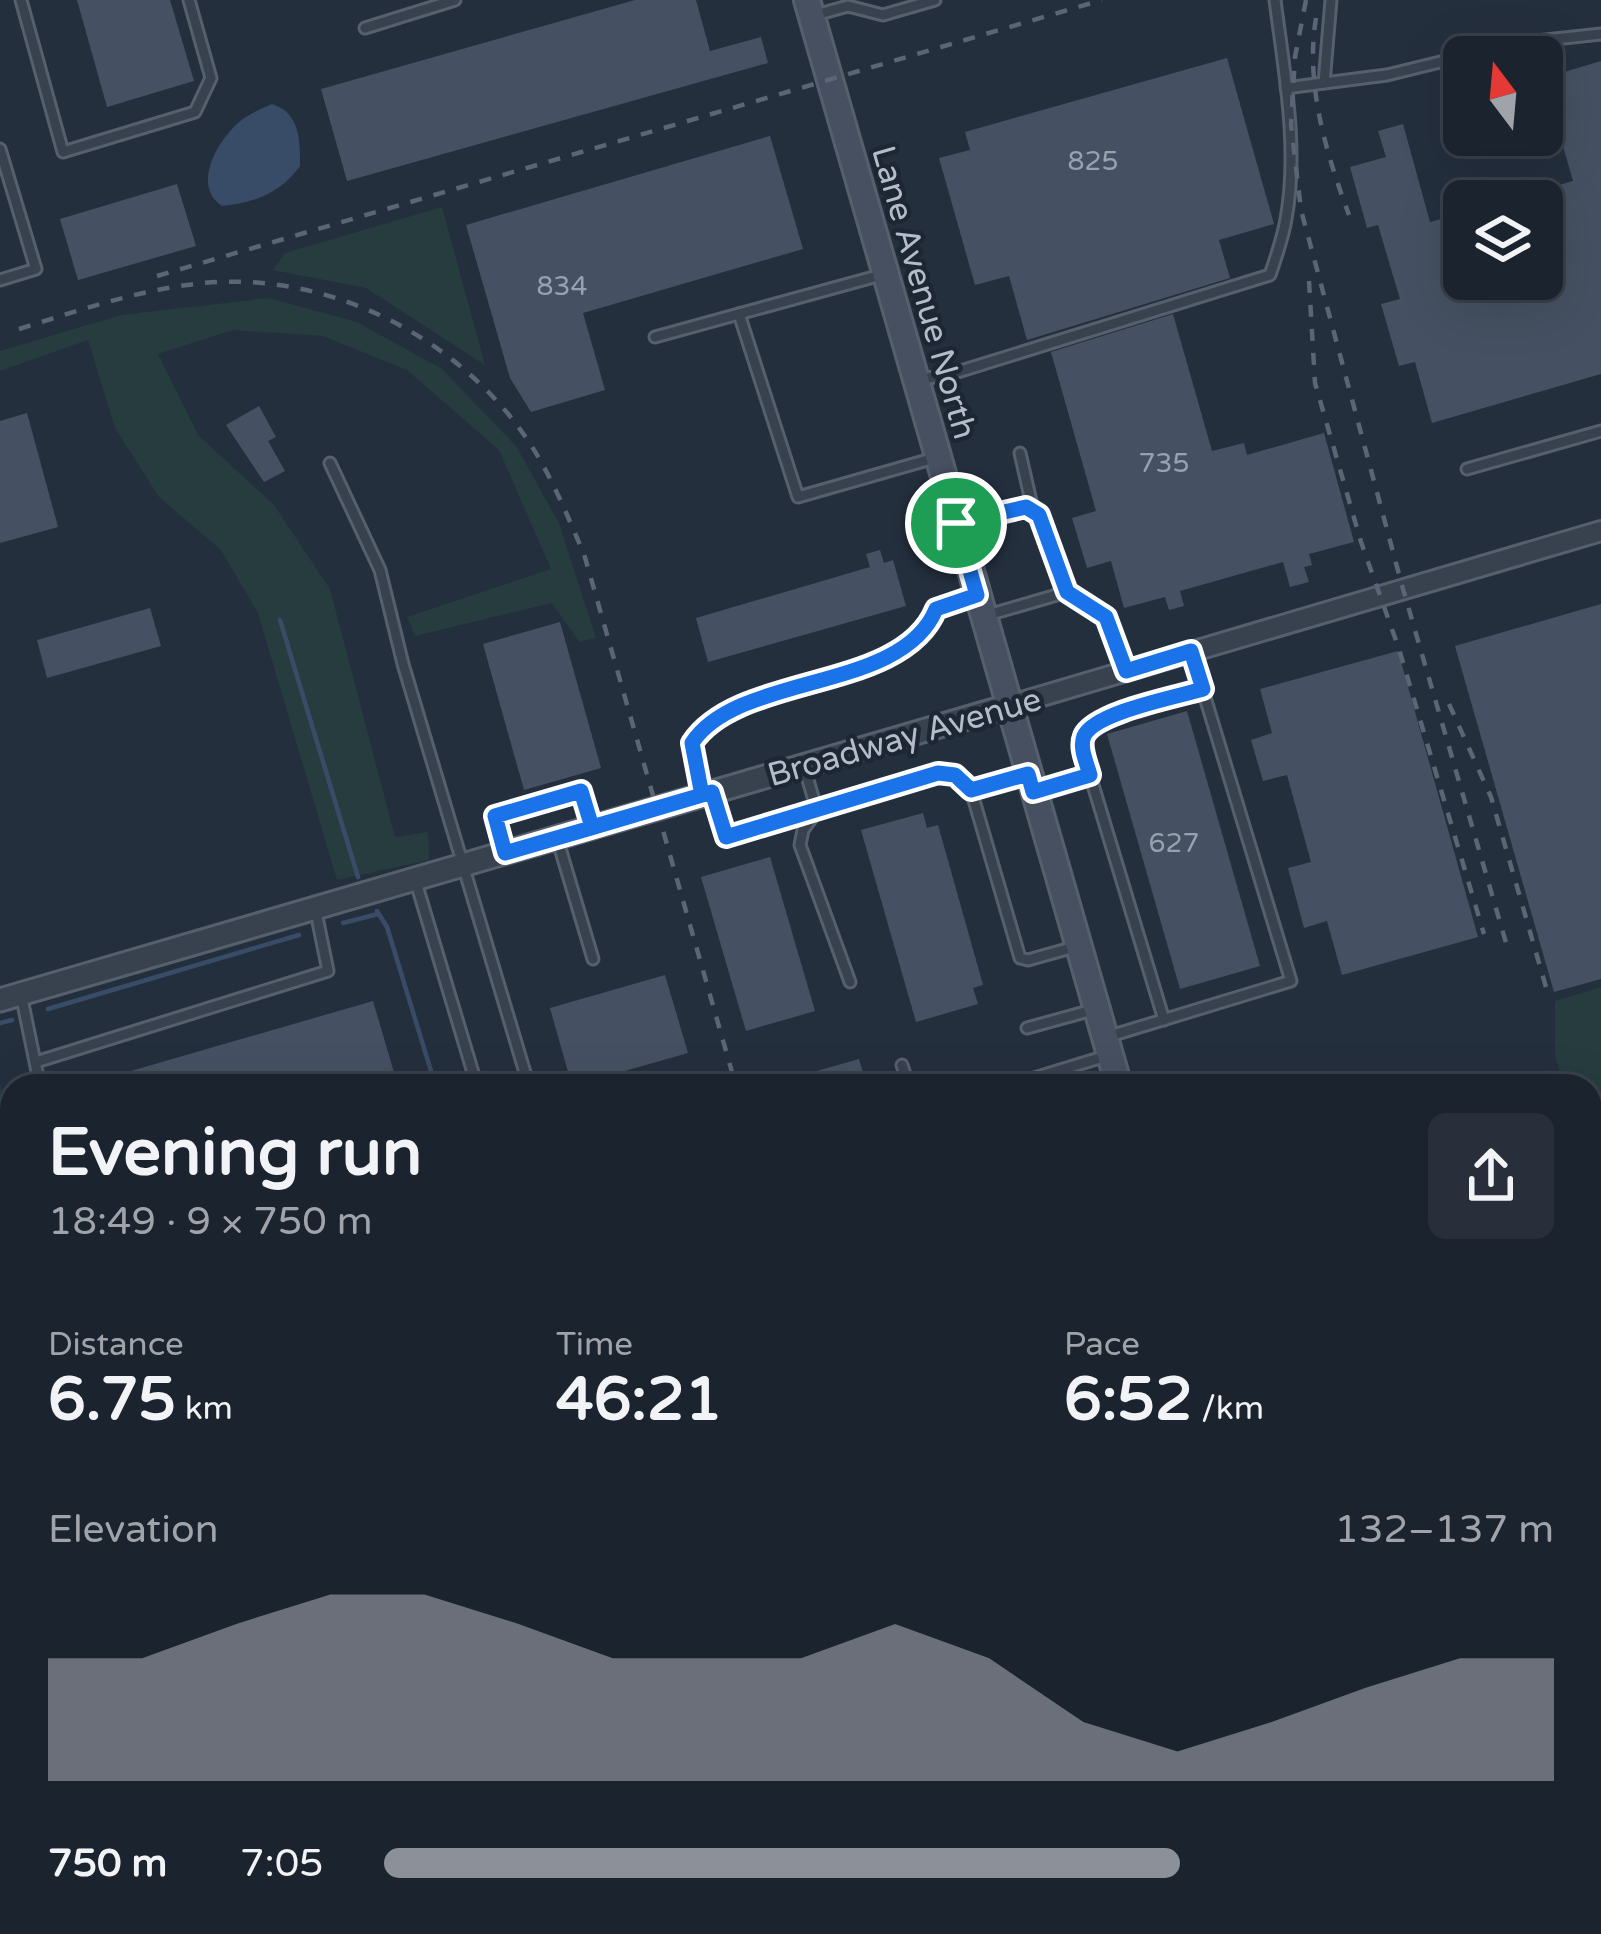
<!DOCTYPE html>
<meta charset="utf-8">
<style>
body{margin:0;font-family:"Varela Round",sans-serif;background:#282f3a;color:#f1f3f6;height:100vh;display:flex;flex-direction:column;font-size:45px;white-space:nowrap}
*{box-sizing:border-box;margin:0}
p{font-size:39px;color:#a0a4aa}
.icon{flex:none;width:66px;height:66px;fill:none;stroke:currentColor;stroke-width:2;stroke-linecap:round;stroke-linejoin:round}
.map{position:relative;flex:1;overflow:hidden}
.sheet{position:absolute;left:0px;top:1074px;width:1602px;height:861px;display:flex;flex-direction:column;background:#1b232e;border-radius:36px 36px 0 0;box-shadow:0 12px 48px #0002,0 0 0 3px #39404a}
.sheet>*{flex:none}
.needle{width:78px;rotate:344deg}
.controls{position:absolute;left:1443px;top:36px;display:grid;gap:24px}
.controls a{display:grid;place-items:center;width:120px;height:120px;border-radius:18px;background:#1b232e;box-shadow:0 12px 48px #0002,0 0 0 3px #39404a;font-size:60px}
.pin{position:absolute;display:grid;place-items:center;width:102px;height:102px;color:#fff;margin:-51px;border:6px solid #fff;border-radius:50%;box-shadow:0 3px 12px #0007}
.round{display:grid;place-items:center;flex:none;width:126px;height:126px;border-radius:18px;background:#282f3a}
.head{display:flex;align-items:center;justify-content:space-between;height:204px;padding:0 48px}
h1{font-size:66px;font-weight:700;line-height:90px}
.figures{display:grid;grid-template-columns:repeat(3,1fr);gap:18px;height:204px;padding:12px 48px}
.figures div{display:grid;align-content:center}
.figures b{font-size:60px;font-weight:700}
.figures small{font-size:33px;font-weight:400}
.figures p{font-size:33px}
.chart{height:336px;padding:24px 48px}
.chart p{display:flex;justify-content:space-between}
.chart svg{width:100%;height:216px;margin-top:12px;fill:#8c9099;opacity:.7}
ul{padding:0 48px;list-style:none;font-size:39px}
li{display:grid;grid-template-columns:192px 144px 1fr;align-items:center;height:90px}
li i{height:30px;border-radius:15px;background:#8c9099}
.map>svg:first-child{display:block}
.green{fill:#263c3f}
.water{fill:#394c67}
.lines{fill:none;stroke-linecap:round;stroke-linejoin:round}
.stream{stroke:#394c67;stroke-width:4.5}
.building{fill:#455162}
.service-casing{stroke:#565f6c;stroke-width:15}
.minor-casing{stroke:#565f6c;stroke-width:24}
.tertiary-casing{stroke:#565f6c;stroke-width:27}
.secondary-casing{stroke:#565f6c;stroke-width:30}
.service{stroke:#38414e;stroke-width:9}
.minor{stroke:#38414e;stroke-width:18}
.tertiary{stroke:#38414e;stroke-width:21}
.secondary{stroke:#465061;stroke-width:24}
.rail{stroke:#5a6575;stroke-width:4.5;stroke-dasharray:12 12;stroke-linecap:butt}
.route-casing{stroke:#fff;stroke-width:24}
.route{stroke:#1a73e8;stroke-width:15}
.labels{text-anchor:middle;stroke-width:9;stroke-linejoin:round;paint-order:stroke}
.number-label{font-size:27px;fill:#98a1af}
.street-label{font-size:33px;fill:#b4bcc9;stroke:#1d2633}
</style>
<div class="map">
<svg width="1601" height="1934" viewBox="0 0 1601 1934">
<rect width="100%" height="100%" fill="#242f3e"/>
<g class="green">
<polygon points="442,207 485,365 366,288 273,270 285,253"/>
<polygon points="268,298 357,322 442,369 516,446 559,523 596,638 579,642 552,603 415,636 407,617 551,569 499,450 407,370 323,336 233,330 158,354 198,435 274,505 330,589 395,837 428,832 429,860 337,880 258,613 221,550 159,497 115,428 88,340 0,371 0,351 121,315"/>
<polygon points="1601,987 1601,1207 1590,1171 1590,1086 1565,1086 1555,1056 1555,1001"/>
<polygon points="0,1083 12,1120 12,1553 0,1557"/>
<polygon points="242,1923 384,1923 387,1934 245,1934"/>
<polygon points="552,1923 703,1923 675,1934 521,1934"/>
<polygon points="756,1923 977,1923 980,1934 746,1934"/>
<polygon points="1001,1923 1155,1923 1114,1934 1004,1934"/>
</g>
<path class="water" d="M272,104C300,113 300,140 300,166C279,194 256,202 222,206C192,186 216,143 238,123C247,115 260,109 272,104Z"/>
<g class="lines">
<g class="stream">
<polyline points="280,620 358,877"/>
<polyline points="377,911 387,927 431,1071"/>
<polyline points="343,923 378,914"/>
<polyline points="48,1009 299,935"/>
<polyline points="0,1023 12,1020"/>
</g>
</g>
<g class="building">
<polygon points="77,0 170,0 194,81 107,107"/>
<polygon points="635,0 696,0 710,51 761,37 768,63 347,181 321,89"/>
<polygon points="1227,58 1274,224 1219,240 1230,278 1027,340 1009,276 975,285 939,158 970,150 965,132"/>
<polygon points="1601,61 1601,374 1432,423 1415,362 1399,366 1381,304 1400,299 1378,225 1367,228 1350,167 1386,157 1378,131 1403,124 1430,222 1464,213 1464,279 1542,279 1542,190 1573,181 1558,129 1549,131 1543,111 1553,109 1544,78"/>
<polygon points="770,136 803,249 583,313 605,390 531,412 510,378 466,225"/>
<polygon points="177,184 196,246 78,280 60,219"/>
<polygon points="1173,314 1212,451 1244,443 1247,455 1324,433 1354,542 1309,554 1312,565 1304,567 1309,582 1290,587 1283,562 1180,591 1184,606 1169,610 1165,597 1124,608 1111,561 1087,568 1072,518 1096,511 1051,352"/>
<polygon points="259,406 276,437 268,441 285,471 264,482 226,425"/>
<polygon points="27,413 58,527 0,543 0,421"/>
<polygon points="880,550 884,563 893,560 906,606 708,662 696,618 870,567 866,554"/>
<polygon points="1601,604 1601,979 1554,992 1455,646"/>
<polygon points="150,608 161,646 47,678 37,640"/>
<polygon points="560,622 601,768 524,790 483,644"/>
<polygon points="1398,651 1478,937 1342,975 1327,921 1304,928 1288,868 1311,862 1287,775 1263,781 1251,740 1272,733 1260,689"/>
<polygon points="1187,711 1260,966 1180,989 1107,734"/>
<polygon points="923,813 927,828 938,825 983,985 973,988 978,1004 916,1022 861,830"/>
<polygon points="770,857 815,1011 746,1031 701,877"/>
<polygon points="665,975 688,1053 572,1086 550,1008"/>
<polygon points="373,1001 398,1086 94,1086 93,1082"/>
<polygon points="859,1059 867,1086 779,1086 778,1082"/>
</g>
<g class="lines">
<defs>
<g id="service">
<polyline points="21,0 63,152 195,112 211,78 189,0"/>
<polyline points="1331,0 1324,83 1387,75 1518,43 1601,34"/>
<polyline points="812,16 848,6 883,15 935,0"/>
<polyline points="365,28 455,0"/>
<polyline points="1286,88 1324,83"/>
<polyline points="0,149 36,269 0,280"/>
<polyline points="739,314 798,497 938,457"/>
<polyline points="655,337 881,275"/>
<path d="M921,379L948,375L1270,275C1276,257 1283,238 1286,219C1299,148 1284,71 1275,0"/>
<polyline points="1020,453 1033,510"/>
<polyline points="330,463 380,570 403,664 529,1086"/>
<polyline points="1467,469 1601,431"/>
<polyline points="959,522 1026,507 1033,510 1067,592 1107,618 1126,671"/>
<polyline points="988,615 1067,592"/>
<polyline points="804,766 817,811 803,830 800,845 850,982"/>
<polyline points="1028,774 971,790 1020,958 1028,960 1078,946"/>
<path d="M1090,775C1087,763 1079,748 1084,736C1094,712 1177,697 1203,689"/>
<polyline points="1038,791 1090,775 1164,1020"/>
<polyline points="713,792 726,837 938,773 955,775 971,790"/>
<path d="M702,795L692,743C738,671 902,693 936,609L977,595"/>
<polyline points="557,838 593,959"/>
<polyline points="505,853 495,816 581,791 591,824"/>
<polyline points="415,879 477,1086"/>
<polyline points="21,994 40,1086"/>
<polyline points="1027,1028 1096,1009"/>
<polyline points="1110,1036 1291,981 1191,651"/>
<polyline points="36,1062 328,971 316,912"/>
<polyline points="902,1065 909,1086"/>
<polyline points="1008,1086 1106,1056"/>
<polyline points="0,1887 14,1934"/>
<polyline points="62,1923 65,1934"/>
<polyline points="396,1923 399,1934"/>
<polyline points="486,1934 525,1923"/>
</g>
<g id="minor">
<polyline points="1008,706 1601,531"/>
<polyline points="1590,1602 1601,1599"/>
<polyline points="0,1831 12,1827"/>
</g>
<polyline id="tertiary" points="0,1000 1008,706"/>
<g id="secondary">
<polyline points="807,0 1119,1086"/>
<polyline points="1360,1923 1363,1934"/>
</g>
</defs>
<use href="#service" class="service-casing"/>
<use href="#minor" class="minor-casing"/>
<use href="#tertiary" class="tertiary-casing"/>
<use href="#secondary" class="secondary-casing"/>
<use href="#service" class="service"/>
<use href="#minor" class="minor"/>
<use href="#tertiary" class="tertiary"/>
<use href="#secondary" class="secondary"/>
<g class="rail">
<polyline points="1306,0 1295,57 1291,125 1301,210 1403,589 1509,953"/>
<path d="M1316,18C1305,84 1326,153 1349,215"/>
<polyline points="157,276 1102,0"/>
<polyline points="1309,281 1315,383 1361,542 1399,649 1484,934"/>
<path d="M19,329C74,312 129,293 187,285C314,266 448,329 522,432C549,469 566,513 584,554L736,1086"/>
<polyline points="1449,704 1491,797 1546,987"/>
<polyline points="698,1934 712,1923"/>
</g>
</g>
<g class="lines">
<defs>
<path id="route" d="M956,523L977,595L936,609C902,693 739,672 692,743L702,795C636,815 571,834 505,853L495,816L581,791L592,827L702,795L712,792L726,837L938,773L955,775L971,790L1028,774L1033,792L1090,775C1087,763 1079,748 1084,736C1095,712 1177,697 1203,689L1191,651L1126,671L1106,617L1067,592L1039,515L1026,507L956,523"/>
</defs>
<use href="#route" class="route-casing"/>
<use href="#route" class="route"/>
</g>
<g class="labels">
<g class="number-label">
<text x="1093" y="170">825</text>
<text x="562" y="295">834</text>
<text x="1164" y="472">735</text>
<text x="1174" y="852">627</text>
</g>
<g class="street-label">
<text transform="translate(925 292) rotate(74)" y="12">Lane Avenue North</text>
<text transform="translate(904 736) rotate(-16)" y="12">Broadway Avenue</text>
</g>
</g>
</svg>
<div class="controls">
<a><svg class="needle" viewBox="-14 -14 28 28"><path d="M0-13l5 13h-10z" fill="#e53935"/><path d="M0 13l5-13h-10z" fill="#a0a4aa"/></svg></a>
<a><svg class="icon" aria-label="layers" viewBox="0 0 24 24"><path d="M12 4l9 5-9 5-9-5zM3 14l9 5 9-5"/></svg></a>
</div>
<div class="pin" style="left:956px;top:523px;background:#1e9e55"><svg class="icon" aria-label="arrive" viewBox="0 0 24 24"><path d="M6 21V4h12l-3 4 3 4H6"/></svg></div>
<section class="sheet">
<div class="head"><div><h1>Evening run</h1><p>18:49 · 9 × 750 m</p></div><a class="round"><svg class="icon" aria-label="share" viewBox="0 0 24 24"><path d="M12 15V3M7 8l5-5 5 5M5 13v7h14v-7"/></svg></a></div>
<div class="figures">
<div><p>Distance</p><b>6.75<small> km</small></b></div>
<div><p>Time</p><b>46:21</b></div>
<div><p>Pace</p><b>6:52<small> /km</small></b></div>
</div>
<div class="chart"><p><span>Elevation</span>132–137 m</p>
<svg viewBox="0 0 160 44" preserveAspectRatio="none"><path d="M0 44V19L10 19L20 12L30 6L40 6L50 12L60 19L70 19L80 19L90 12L100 19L110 32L120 38L130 32L140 25L150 19L160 19V44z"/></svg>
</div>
<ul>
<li><b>750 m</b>7:05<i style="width:68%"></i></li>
</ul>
</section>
</div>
